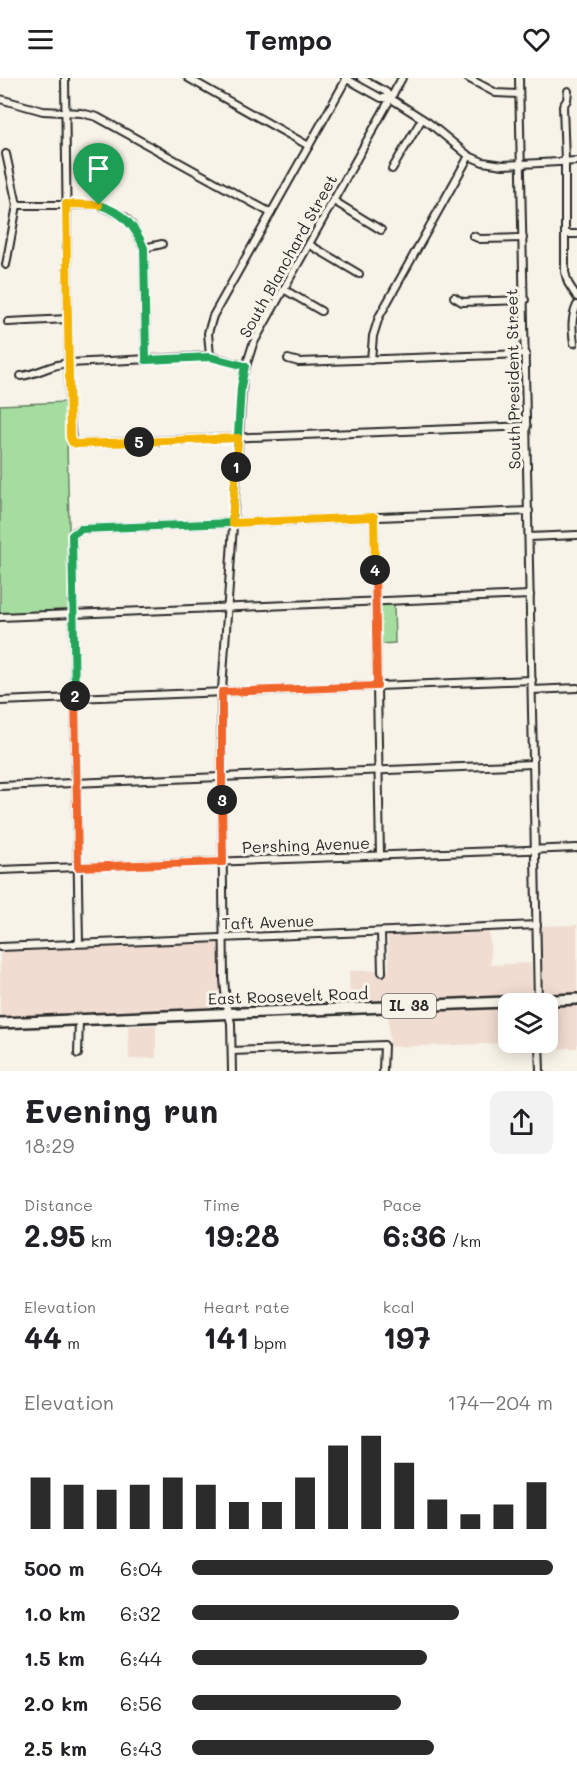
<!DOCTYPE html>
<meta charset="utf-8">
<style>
body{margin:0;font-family:Mali,sans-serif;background:#f2f2f2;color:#202124;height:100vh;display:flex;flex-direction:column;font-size:22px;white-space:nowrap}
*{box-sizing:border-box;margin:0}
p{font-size:20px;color:#757577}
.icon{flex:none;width:33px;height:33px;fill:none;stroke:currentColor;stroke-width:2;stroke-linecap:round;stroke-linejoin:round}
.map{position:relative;height:993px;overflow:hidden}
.details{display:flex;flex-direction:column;background:#fff;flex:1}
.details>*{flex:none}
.tools{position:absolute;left:498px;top:915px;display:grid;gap:12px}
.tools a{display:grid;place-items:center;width:60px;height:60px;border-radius:12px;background:#fff;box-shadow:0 3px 15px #0003;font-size:30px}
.pin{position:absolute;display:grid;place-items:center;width:51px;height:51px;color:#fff;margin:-62px -26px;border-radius:50% 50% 50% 0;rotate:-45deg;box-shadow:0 0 6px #0007}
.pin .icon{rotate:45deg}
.km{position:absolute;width:30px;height:30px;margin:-15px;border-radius:50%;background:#222;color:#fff;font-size:16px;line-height:30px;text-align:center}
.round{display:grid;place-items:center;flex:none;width:63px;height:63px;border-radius:12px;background:#f2f2f2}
.summary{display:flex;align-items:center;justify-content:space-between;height:102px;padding:0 24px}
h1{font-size:33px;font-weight:800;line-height:45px}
.stats{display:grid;grid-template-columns:repeat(3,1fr);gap:9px;height:102px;padding:6px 24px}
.stats div{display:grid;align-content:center}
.stats b{font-size:30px;font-weight:800}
.stats small{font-size:16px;font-weight:400}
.stats p{font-size:16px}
.chart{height:168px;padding:12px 24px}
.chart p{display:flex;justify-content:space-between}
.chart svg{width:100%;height:108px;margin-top:6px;stroke:#2b2b2b;stroke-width:6}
ul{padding:0 24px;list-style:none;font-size:20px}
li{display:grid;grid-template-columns:96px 72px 1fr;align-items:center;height:45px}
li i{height:15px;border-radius:8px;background:#2b2b2b}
header{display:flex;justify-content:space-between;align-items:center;height:78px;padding:0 24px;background:#fff;font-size:27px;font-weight:800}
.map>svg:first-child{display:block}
.built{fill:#f0dcd1}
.green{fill:#a5dda1;stroke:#688466;stroke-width:1.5}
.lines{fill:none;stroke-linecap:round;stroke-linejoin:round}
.minor-casing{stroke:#2b2b2b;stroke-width:10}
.primary-casing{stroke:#2b2b2b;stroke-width:14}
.minor{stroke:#f7f3e8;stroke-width:6}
.primary{stroke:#f7f3e8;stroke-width:9}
.split-1-casing{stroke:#fff;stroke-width:12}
.split-2-casing{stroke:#fff;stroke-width:12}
.split-3-casing{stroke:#fff;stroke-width:12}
.split-4-casing{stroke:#fff;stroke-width:12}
.split-5-casing{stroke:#fff;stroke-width:12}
.split-6-casing{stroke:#fff;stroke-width:12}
.split-1{stroke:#22a559;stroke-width:8}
.split-2{stroke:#22a559;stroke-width:8}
.split-3{stroke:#f0652b;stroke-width:8}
.split-4{stroke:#f0652b;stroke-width:8}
.split-5{stroke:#f5b400;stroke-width:8}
.split-6{stroke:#f5b400;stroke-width:8}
.labels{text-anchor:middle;stroke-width:6;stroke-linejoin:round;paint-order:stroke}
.shield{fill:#f7f3e8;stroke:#686764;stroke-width:1.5}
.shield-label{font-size:15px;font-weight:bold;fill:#2b2b2b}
.street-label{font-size:16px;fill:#2b2b2b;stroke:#f7f3e8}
</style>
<header><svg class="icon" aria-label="menu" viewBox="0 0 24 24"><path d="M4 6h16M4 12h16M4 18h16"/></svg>Tempo<svg class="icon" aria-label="heart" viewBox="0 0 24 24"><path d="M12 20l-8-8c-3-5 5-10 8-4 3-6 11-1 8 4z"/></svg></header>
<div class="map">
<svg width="577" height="993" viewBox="0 0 577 993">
<rect width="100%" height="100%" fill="#f7f3e8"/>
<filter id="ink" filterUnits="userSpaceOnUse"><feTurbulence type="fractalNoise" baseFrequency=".0167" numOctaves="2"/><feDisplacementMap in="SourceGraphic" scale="12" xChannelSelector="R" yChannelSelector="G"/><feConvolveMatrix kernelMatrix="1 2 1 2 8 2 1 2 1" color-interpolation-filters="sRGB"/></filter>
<g filter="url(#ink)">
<g class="built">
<polygon points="577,847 577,916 544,917 540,848"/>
<polygon points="489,852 491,887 531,885 532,918 350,924 349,893 389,892 388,857"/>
<polygon points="221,863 220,931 0,940 0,872"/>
<polygon points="577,927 577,970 545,971 545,965 548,964 548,928"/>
<polygon points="508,930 508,964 514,965 390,969 388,936"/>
<polygon points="156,947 156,980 129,981 128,948"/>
</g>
<g class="green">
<polygon points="66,324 71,533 0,535 0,327"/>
<polygon points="394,526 395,565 380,566 379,529 381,527"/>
</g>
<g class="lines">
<defs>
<g id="minor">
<polyline points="65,0 69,329 72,364 77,366 527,348"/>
<polyline points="188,0 309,68"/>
<polyline points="345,0 381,20 390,20"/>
<polyline points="361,0 386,14 390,20 429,45 469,78 483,84 503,87 577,83"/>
<polyline points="468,0 496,15 519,16"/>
<polyline points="519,0 538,925"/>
<polyline points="568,13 567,22 563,28 565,83 565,194 568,205 577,219"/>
<polyline points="0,21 43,33 81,35 97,39 271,135"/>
<polyline points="6,76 17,127"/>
<polyline points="392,91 422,41"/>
<polyline points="334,123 381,152"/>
<polyline points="17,127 99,127 125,139 132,147 144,170 146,282"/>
<polyline points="565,156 577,156"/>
<polyline points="473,158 480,161 523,160"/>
<polyline points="310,167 359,196"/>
<polyline points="144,170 162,166"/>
<polyline points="6,187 17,127"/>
<polyline points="285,212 321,233"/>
<polyline points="454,219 462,224 525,222"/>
<polyline points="8,244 68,241"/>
<path d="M574,265C572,251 571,240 577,227"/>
<polyline points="210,278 208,255 213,238 347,0"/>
<polyline points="288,281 299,284 526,276"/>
<polyline points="371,282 373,258 379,239 469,78"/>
<path d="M21,298C38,296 51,286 69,285L210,278L245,288"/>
<polyline points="374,439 380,778"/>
<polyline points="529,459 577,457"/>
<polyline points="0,539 530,517"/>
<polyline points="532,612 577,610"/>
<polyline points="0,623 532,602"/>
<polyline points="0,708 533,686"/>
<polyline points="0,792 577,770"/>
<polyline points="381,854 382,894"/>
<polyline points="79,865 72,461 75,454 81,451 529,433"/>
<polyline points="0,869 537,847"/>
<polyline points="539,964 540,993"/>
<polyline points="232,973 384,967 383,993"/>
<polyline points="78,976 79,942"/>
<polyline points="232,993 231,945 226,926 224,900 221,627 243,298 253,266 402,0"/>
</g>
<polyline id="primary" points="0,945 577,921"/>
</defs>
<use href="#minor" class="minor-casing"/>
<use href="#primary" class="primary-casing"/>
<use href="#minor" class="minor"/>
<use href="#primary" class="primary"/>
</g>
</g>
<g class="lines" filter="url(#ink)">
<defs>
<path id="split-1" d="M99,127C123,134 135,148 144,170L146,282L210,279L245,288L241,309L236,389"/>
<polyline id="split-2" points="75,618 72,457 81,451 232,445 236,389"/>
<polyline id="split-3" points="75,618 78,789 223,784 222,722"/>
<polyline id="split-4" points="222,722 222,614 377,608 375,492"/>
<polyline id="split-5" points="139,364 238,360 232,445 374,439 375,492"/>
<polyline id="split-6" points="99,127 66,126 70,359 72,364 76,366 139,364"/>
</defs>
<use href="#split-1" class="split-1-casing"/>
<use href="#split-2" class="split-2-casing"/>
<use href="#split-3" class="split-3-casing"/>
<use href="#split-4" class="split-4-casing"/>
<use href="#split-5" class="split-5-casing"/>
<use href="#split-6" class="split-6-casing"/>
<use href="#split-1" class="split-1"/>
<use href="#split-2" class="split-2"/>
<use href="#split-3" class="split-3"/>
<use href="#split-4" class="split-4"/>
<use href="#split-5" class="split-5"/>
<use href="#split-6" class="split-6"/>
</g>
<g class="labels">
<rect class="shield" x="382" y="916" width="54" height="24" rx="4.5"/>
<g class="shield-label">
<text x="409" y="933">IL 38</text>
</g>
<g class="street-label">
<text transform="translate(288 178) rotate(-61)" y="6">South Blanchard Street</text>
<text transform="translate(513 301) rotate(-91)" y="6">South President Street</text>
<text transform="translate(306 767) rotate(-2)" y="6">Pershing Avenue</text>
<text transform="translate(268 844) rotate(-2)" y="6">Taft Avenue</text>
<text transform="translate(288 918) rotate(-2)" y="6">East Roosevelt Road</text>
</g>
</g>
</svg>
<div class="tools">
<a><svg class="icon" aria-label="layers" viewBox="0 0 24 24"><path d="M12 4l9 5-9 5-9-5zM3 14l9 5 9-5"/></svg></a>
</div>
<div class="pin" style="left:99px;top:127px;background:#1e9e55"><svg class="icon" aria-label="arrive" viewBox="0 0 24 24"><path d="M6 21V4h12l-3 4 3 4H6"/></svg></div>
<b class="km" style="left:236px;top:389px">1</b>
<b class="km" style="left:75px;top:618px">2</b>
<b class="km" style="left:222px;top:722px">3</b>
<b class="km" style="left:375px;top:492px">4</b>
<b class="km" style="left:139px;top:364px">5</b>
</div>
<section class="details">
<div class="summary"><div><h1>Evening run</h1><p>18:29</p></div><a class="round"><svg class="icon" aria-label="share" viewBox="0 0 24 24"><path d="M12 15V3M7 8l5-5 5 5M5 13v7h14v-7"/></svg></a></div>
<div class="stats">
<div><p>Distance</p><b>2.95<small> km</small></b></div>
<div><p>Time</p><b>19:28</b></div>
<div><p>Pace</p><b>6:36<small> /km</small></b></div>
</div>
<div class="stats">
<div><p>Elevation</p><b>44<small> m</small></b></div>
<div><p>Heart rate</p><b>141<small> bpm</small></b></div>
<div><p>kcal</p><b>197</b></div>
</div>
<div class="chart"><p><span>Elevation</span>174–204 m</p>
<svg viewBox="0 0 160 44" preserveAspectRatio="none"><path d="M5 44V23M15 44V26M25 44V28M35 44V26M45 44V23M55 44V26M65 44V33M75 44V33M85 44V23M95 44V10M105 44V6M115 44V17M125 44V32M135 44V38M145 44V34M155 44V25"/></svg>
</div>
<ul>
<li><b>500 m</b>6:04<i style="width:100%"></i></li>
<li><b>1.0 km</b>6:32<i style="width:74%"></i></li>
<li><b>1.5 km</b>6:44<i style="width:65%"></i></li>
<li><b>2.0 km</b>6:56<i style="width:58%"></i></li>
<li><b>2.5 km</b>6:43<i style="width:67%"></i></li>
</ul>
</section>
